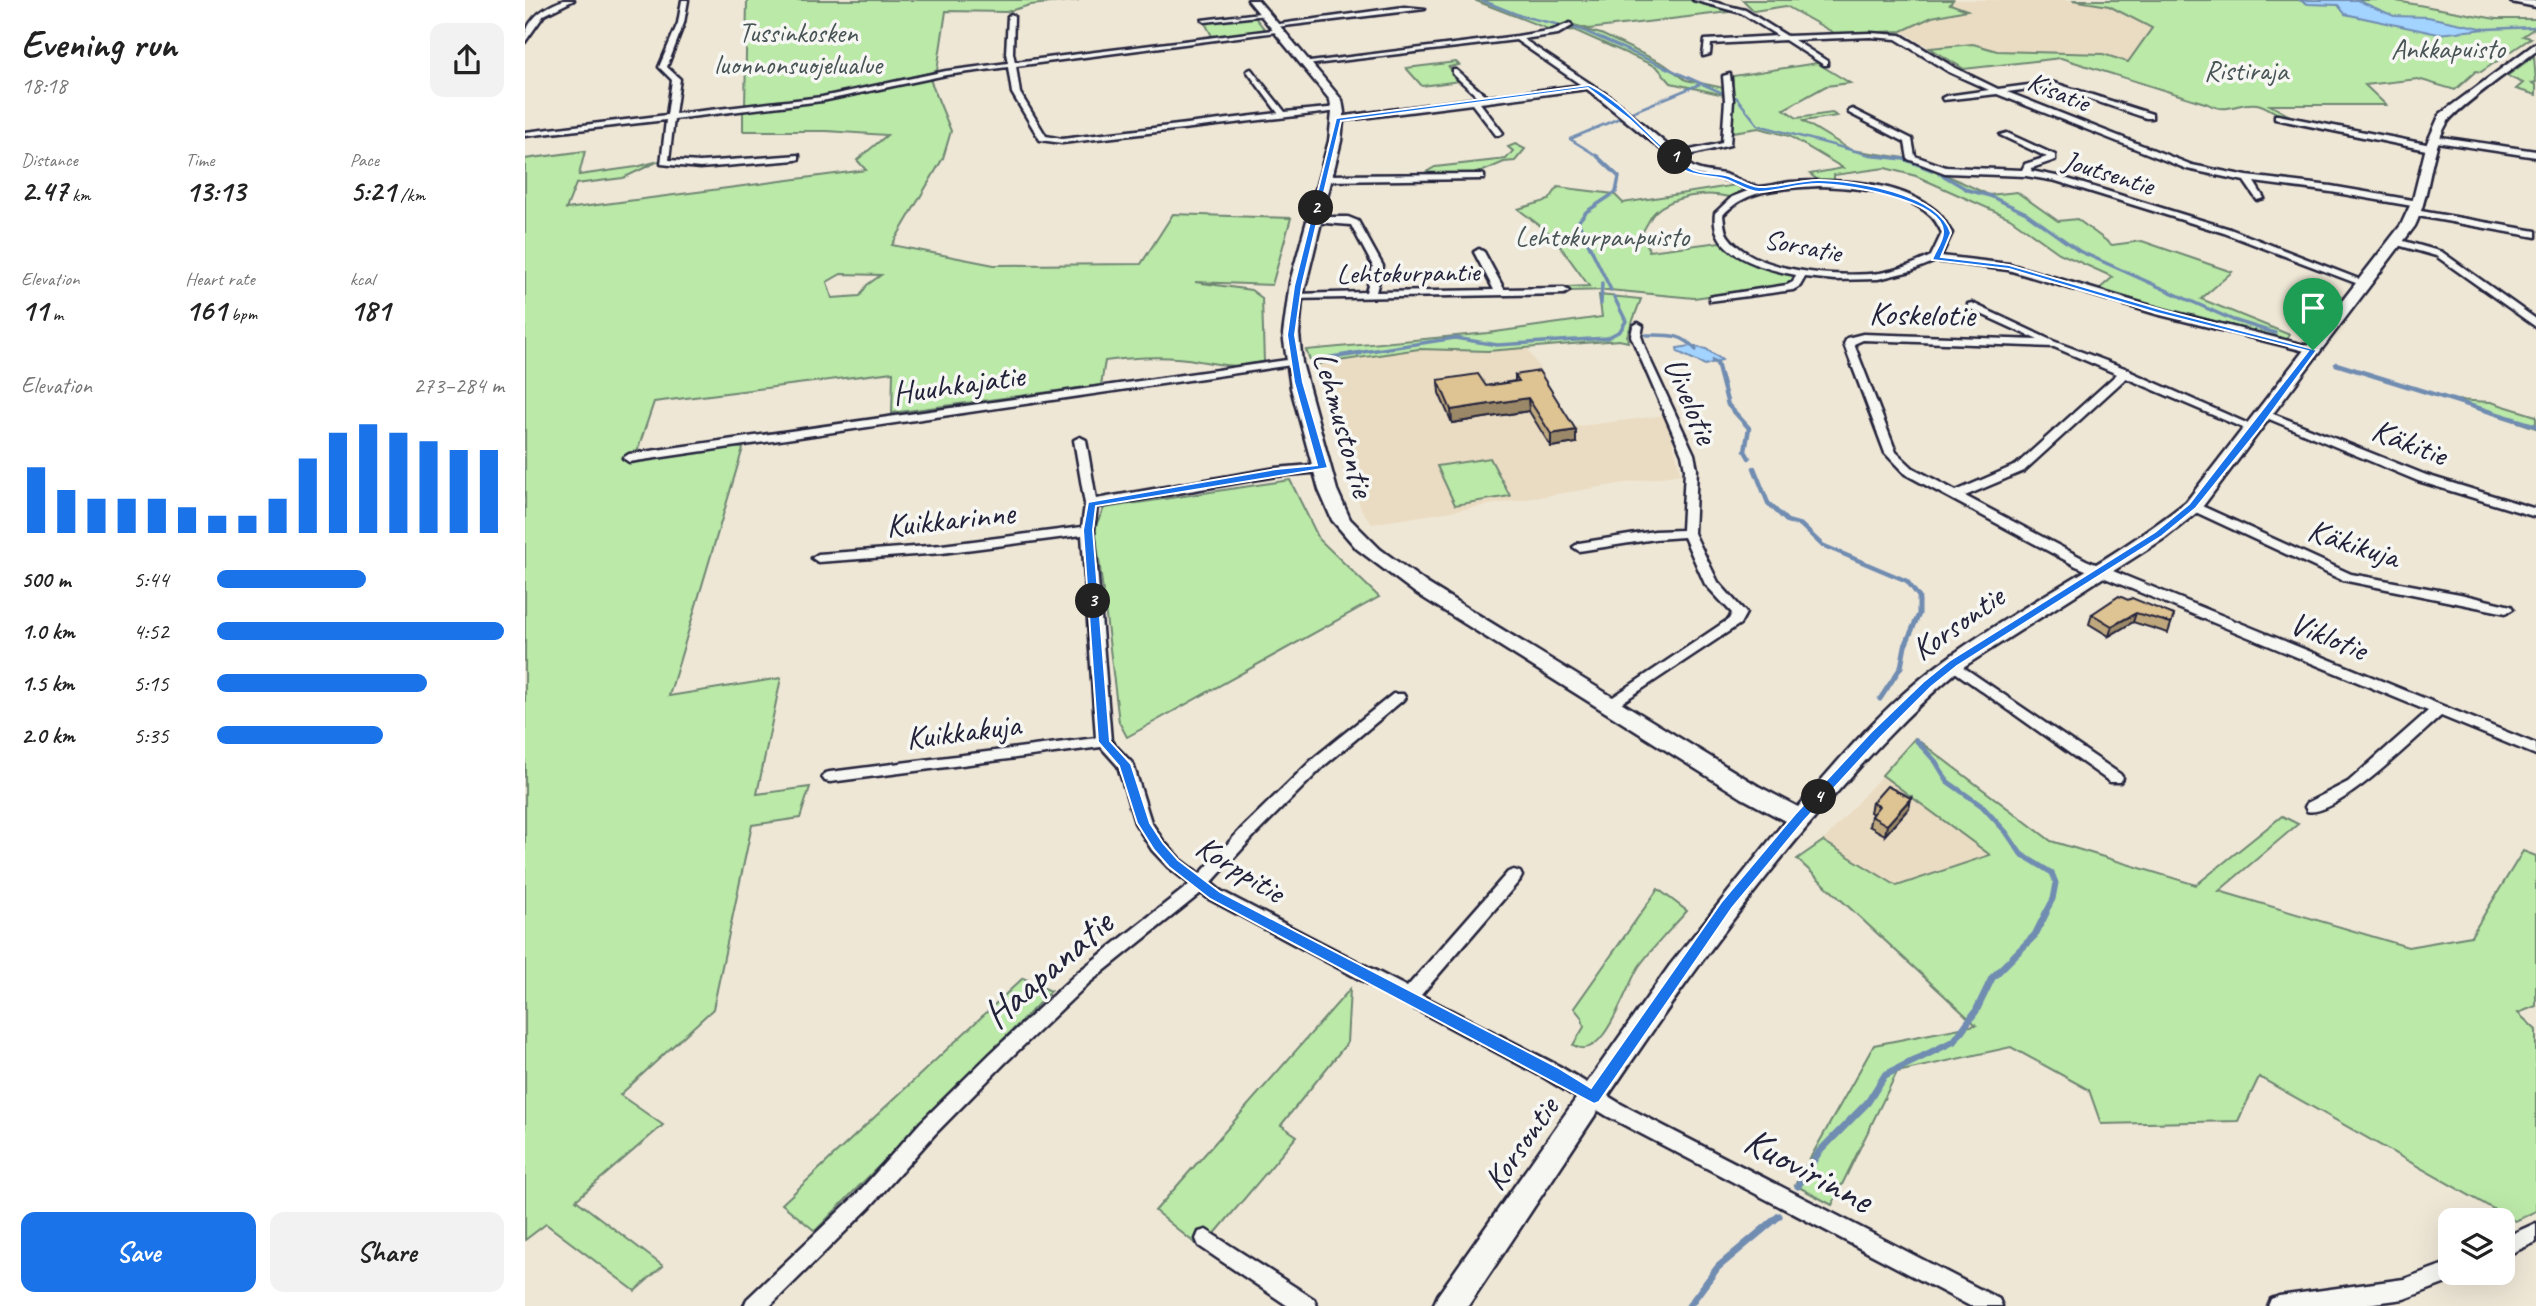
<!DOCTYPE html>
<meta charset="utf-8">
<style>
body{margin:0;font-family:Caveat,sans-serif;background:#f2f2f2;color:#222;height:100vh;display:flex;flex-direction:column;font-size:26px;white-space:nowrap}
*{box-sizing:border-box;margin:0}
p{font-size:23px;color:#767676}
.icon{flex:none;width:38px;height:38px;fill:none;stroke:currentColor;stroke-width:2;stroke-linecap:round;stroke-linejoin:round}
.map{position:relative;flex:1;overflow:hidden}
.sheet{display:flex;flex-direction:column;background:#fff;width:525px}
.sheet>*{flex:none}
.fabs{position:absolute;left:1913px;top:1208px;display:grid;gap:14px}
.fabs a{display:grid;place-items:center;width:77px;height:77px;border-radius:14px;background:#fff;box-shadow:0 7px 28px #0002;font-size:35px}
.pin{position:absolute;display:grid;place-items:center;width:60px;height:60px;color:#fff;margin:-72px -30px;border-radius:50% 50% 50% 0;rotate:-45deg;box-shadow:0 0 7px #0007}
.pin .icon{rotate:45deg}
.km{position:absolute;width:35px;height:35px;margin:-18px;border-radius:50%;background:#222;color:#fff;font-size:19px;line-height:35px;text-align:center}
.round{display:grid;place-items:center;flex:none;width:74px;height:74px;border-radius:14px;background:#f2f2f2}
.headline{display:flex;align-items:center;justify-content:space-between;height:119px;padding:0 21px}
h1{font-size:38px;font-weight:800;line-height:52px}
.metrics{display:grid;grid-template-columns:repeat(3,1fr);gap:10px;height:119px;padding:7px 21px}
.metrics div{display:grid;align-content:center}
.metrics b{font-size:30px;font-weight:800}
.metrics small{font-size:19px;font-weight:400}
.metrics p{font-size:19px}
.chart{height:196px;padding:14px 21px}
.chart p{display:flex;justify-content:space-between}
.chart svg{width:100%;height:126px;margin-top:7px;stroke:#1a73e8;stroke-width:6}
.action{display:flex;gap:14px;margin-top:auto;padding:14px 21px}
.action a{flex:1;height:80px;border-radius:14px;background:#1a73e8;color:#fff;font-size:28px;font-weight:800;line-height:80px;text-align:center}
.action a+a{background:#f2f2f2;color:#222}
ul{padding:0 21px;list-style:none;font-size:23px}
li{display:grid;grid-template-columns:112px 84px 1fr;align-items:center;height:52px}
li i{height:18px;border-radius:9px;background:#1a73e8}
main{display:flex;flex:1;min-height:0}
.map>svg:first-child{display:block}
.built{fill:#eadcc2}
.green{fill:#bbe9a8;stroke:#6e8672;stroke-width:2;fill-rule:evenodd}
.water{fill:#a3d3ff;stroke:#6f8cb1;stroke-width:2}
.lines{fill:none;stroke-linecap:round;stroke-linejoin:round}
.stream-far4{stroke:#6f8cb1;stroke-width:2.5}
.stream-far3{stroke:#6f8cb1;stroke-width:3.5}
.stream-far2{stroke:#6f8cb1;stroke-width:4.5}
.stream-far1{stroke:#6f8cb1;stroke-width:5}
.stream{stroke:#6f8cb1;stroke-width:7}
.minor-casing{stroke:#22223b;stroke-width:5}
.tertiary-casing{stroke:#22223b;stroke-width:5}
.secondary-casing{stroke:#22223b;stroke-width:5}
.minor{fill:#f6f6f2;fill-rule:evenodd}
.tertiary{fill:#f6f6f2;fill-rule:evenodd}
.secondary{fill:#f6f6f2;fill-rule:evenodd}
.wall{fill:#bfa87e;stroke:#22223b;stroke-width:2}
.shaded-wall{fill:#9b8867;stroke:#22223b;stroke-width:2}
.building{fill:#dec393;stroke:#22223b;stroke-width:2}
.route{fill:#1a73e8;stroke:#fff;stroke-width:2;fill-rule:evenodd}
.labels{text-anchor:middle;stroke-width:7;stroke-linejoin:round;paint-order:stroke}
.far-park-label{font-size:28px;fill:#485456;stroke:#f6f6f2}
.far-street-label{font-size:28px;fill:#22223b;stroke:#f6f6f2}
.street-label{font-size:33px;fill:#22223b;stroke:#f6f6f2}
.near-street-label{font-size:40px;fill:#22223b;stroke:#f6f6f2}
</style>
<main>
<section class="sheet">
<div class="headline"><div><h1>Evening run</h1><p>18:18</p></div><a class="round"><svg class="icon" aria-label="share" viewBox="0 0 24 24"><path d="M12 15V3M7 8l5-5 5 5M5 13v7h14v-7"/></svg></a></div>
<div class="metrics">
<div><p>Distance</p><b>2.47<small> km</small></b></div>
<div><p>Time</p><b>13:13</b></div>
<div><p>Pace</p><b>5:21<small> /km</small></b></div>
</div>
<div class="metrics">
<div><p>Elevation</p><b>11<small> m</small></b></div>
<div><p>Heart rate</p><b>161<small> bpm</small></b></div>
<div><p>kcal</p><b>181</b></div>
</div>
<div class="chart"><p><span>Elevation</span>273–284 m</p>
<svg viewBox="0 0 160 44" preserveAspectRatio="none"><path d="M5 44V21M15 44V29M25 44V32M35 44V32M45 44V32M55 44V35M65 44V38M75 44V38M85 44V32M95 44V18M105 44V9M115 44V6M125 44V9M135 44V12M145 44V15M155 44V15"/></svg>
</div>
<ul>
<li><b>500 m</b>5:44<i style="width:52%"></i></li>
<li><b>1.0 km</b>4:52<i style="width:100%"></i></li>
<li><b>1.5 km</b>5:15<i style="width:73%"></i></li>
<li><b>2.0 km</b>5:35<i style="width:58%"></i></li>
</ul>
<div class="action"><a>Save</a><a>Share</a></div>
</section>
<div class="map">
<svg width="2011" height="1306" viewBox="0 0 2011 1306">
<rect width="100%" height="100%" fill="#efe7d6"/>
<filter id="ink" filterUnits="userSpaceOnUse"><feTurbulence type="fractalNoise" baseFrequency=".0143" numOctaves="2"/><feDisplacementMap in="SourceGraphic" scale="14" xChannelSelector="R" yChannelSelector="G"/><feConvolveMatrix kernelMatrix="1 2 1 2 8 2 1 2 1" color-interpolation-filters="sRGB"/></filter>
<g filter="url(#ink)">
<g class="built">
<polygon points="1428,0 1547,0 1584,6 1627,28 1593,76 1536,58 1439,69 1377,31 1407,17 1440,10 1424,3"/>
<polygon points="1002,347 1047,427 1141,415 1156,474 847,524 836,509 787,365 894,349 963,351"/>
<polygon points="1357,775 1465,855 1372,886 1298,841"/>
</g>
<g class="green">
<polygon points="222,0 554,0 505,5 481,12 421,11 412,71 298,97 220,107"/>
<polygon points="949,0 1166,0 1212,11 1064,29 1045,24 1028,31"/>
<polygon points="1218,0 1428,0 1425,4 1442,10 1407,17 1377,31 1311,34 1261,6 1229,11"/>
<path d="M1547,0H1866L1971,19H2011V27L1998,36L2006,38L1956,72L1951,71L1930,90L1893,79L1840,85L1861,105H1745L1763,115C1749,116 1744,106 1732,104C1714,101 1702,115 1683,104L1536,58L1439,69L1405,48L1448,44L1472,51L1578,54L1603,62L1627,28L1584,6Z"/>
<polygon points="729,16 741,31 688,38 679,21"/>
<polygon points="1046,26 1076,34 1139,64 1161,80 1199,88 1199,95 1146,83 1132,67 1049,30 1033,32"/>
<polygon points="2009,56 2011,82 2007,83 2011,85 2011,95 1991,89 1998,83 1982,76"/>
<polygon points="931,62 934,65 924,67 935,81 897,86 881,68"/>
<polygon points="1292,63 1325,83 1301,86 1259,109 1272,118 1307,113 1312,116 1278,121 1326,150 1380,158 1421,173 1419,174 1464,195 1492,192 1533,221 1552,219 1587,245 1617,241 1707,272 1676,299 1765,335 1761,340 1573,290 1588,277 1534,253 1485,218 1391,176 1360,168 1309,175 1309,181 1293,180 1285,174 1318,168 1264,136 1234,128 1207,132 1208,76"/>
<path d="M404,77L426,131L418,158L367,245L469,265L616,264L648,214L766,218L747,285L670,282L726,290L737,298L739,362C707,368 705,366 674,361C644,355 611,357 580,361L576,385L367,413L368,372L129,402L110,458L204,447L218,448L144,696L256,678L232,794L285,787L275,818L227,825L188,1009L95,1095L138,1125L51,1200L138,1266L110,1291L21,1224L0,1240V159L60,151L54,175L111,167L134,161L98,178L51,184L41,209L341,170L332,160L362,135L301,131H218V110L302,100ZM316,274L356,275L342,285L335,296L307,298L302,282Z"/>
<polygon points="990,144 1000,149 990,161 979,162 949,175 896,175 910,167 981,159 988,151 983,147"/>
<path d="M1211,185L1216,187L1217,191L1204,197C1182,191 1147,196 1130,212C1125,217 1122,225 1118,231L1124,251L1195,242L1218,258L1272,275L1261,285L1169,298L1084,290L1044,291L1043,287L1064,286L1027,235L993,209L1024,200L1033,187L1089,194L1098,203Z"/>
<polygon points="1074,295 1116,299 1102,336 1103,342 1094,340 963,351 894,349 787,365 781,350 963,333 1077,317"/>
<polygon points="1929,400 1966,402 2011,416 2011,428"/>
<polygon points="965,458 985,496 930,505 912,466"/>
<polygon points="765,480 794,539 854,597 602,737 594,722 570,527 579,508"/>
<polygon points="1390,738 1526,841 1671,885 1757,816 1773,824 1694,891 1883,947 1946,936 1998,851 2011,856 2011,1006 1993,1013 2011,1030 2011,1211 1990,1221 1734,1077 1713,1121 1576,1124 1564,1090 1486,1047 1372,1072 1307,1205 1270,1185 1349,1045 1451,1025 1272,859 1298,841 1372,886 1465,855 1357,775"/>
<path d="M1133,889L1162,911C1146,929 1129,946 1115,965C1102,982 1079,1066 1048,1045L1059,1027L1057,1018L1049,1008Z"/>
<polygon points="498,978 526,991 290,1231 257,1204"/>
<polygon points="825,989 822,1043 756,1125 772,1136 677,1249 630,1211"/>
</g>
<g class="water">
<polygon points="1774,0 1832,0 1869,16 1903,17 1961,29 1913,34 1820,14 1813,5 1783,4"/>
<polygon points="1166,346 1181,349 1197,360 1180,365 1153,352 1152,348"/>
</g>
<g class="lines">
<g class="stream-far4">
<polyline points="956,0 996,16 1057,30 1202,95"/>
<polyline points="1961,29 2011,27"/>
<polyline points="1211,97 1233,125 1345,155 1366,157"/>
<polyline points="1107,112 1175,84"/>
<polyline points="1074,157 1045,139 1097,117"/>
</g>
<g class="stream-far3">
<polyline points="1072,156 1094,177 1091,192 1061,212 1053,222 1086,290"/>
<polyline points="1351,156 1379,159 1407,170"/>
<polyline points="1414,173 1443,190 1465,196 1501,213 1554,251 1708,320 1750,333"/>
<polyline points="1076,304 1077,283"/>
<path d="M1121,335C1142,335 1157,333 1171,350"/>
<polyline points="825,354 930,338 972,345 1082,338 1095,331 1101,321 1089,297"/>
</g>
<g class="stream-far2">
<polyline points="790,360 836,353"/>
<polyline points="1188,361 1192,363 1203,405 1224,428 1220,451 1224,458"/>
<polyline points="1811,364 2011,426"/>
<polyline points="1229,468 1243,503 1262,521 1276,525 1297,545 1382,581 1394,597 1394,602"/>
</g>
<g class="stream-far1">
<polyline points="1355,699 1376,667 1380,646 1394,614 1394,601"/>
<polyline points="1391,740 1411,762 1423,782 1457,806 1481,832 1496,854 1527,873 1531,883 1528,899 1520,914"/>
</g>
<g class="stream">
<polyline points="1273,1186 1294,1152 1343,1102 1360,1075 1429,1041 1451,1011 1467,978 1510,935 1521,913"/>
<polyline points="1164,1306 1193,1267 1254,1216"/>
</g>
<defs>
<g id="minor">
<path d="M39,0H49L19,15L0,42C0,19 19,7 39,0Z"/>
<polygon points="157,0 163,0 159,23 142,67 155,79 150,114 297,97 421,71 483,63 481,53 483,16 486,14 489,16 488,53 490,62 755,29 759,31 491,66 495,93 521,136 537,139 753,113 722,71 726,69 760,112 814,107 818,109 814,111 537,143 515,140 487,93 483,67 421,75 297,101 149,119 144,160 175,162 274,155 274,159 271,160 175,168 136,164 141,120 0,136 0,132 142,115 147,80 134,67 153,23"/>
<polygon points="1168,0 1180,0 1220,10 1262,36 1345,33 1376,35 1430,68 1473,89 1526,82 1627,114 1627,118 1621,118 1526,86 1482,92 1667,165 1722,176 1806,186 1893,201 1898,204 1893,207 1806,192 1729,182 1739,198 1732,200 1719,181 1662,169 1472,94 1418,100 1417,98 1421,96 1464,90 1424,72 1371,39 1345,37 1269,40 1302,61 1302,65 1299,65 1260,40 1186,44 1185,54 1178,56 1180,40 1253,36 1216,13"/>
<polygon points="879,7 900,9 751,27 747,25"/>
<polygon points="743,12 741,15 680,22 677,20"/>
<path d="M1045,23L1047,26L1033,34L998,39L1084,96L1152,153L1197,143L1200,100L1198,76L1205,74L1208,100L1205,145L1156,157C1168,172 1181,171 1199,174C1211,177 1223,186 1234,187C1244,187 1256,183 1266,182C1313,179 1373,180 1411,211C1418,216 1422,226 1427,233L1416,256L1484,264L1639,310L1792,348L1793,350L1788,353L1631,314L1483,270L1411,261L1386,271L1353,279L1310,280L1280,277L1275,286L1268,290L1185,301V297L1189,296L1262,285L1268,282L1271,275C1239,269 1184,255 1190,213L1207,197L1225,190C1216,186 1207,182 1198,179C1174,173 1164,179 1147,158L1062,89L955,103L978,133L974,135H971L947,104L813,121L809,119L813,117L954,98L928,74V70H931L962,97L1056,85L991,40L781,65L777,63L992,36L1028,30ZM1294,186C1331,188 1375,189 1405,215C1410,219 1414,227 1417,233L1406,256C1390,264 1373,270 1355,273C1314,278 1229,273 1203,236C1199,230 1199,222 1198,215C1222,188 1259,188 1294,186Z"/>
<polygon points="1327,109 1387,139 1390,156 1421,167 1497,170 1500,164 1522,157 1475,135 1482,133 1530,155 1530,160 1507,168 1506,171 1536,177 1705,229 1844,283 1836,285 1699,233 1531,181 1501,176 1420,173 1383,159 1380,142 1324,113 1323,111"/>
<polygon points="1753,115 1906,145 1910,148 1906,151 1750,119 1750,115"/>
<polygon points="956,174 959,175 959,179 799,181 795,178 799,175"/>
<polygon points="1890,210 2011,231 2011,237 1887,215 1887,211"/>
<polygon points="785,217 823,217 833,221 858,266 851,292 969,290 949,252 954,249 959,252 979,289 1039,288 1044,291 1039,294 767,299 767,295 771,294 841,292 848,266 826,225 788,222 785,221"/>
<polygon points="1872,239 1917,252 2011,319 2011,327 1911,256 1869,244 1869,240"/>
<path d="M1447,303L1528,341L1605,370L1606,372L1735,429L1729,432L1725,431L1601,378L1499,471L1440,496L1561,560L2011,744V755L1916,716C1893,736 1810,819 1782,811L1780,807L1782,803L1823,782L1903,711L1551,566L1380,474L1360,453L1319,344L1322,338L1338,334L1513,340L1443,308V304ZM1338,340L1529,347L1592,374L1491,465L1431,491L1388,468L1371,452L1329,344Z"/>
<polygon points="1113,323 1118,326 1116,336 1122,353 1169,454 1172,469 1169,533 1193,582 1221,613 1215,624 1084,711 1077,706 1079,703 1204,619 1207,613 1180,584 1159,537 1130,539 1054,551 1048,547 1054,543 1130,531 1157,530 1160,469 1157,454 1106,336 1108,326"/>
<polygon points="769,359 773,360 773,364 104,462 98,458 104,454"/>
<polygon points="1741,411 1901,475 2011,509 2011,517 1893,481 1737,416 1735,414"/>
<polygon points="555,437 561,440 571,499 751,468 798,464 804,468 798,472 751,476 572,507 569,530 586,741 608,764 626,822 639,842 655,859 675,874 717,828 790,757 868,694 878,694 880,697 878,700 800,765 729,836 686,883 696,891 882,987 983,872 989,870 995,872 997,876 995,880 896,995 1034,1066 1096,1104 1474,1299 1477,1306 1445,1306 1082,1116 1020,1078 684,899 676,893 564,983 480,1063 410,1134 344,1208 245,1306 219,1306 222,1299 330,1196 396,1122 466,1053 552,973 665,884 643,867 627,850 610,823 593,766 576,747 305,782 300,781 297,777 300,773 305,772 571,738 557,535 417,553 293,562 287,558 293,554 417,545 557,527 560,504 549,440"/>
<polygon points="1668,502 1826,574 1935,594 1986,606 1988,609 1981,613 1817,580 1664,509 1662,506"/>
<polygon points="1428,660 1595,774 1598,778 1595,782 1585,782 1423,667 1421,664"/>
<polygon points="2011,1223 2011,1242 1978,1257 1978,1238"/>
<polygon points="681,1230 789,1299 792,1306 763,1306 674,1246 671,1239 674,1232"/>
<polygon points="1925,1262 1925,1272 1935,1272 1932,1279 1879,1299 1828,1306 1743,1306 1746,1299 1754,1296 1879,1279"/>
</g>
<polygon id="tertiary" points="1909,136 2011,151 2011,157 1905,141 1903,139"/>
<g id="secondary">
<path d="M723,0H733L817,100L819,112L816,141L777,300L774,334L777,363L812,490L825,519L855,549L903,584L1233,786L1273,807C1318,755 1364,700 1420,660C1498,603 1586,562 1661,502L1876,225L1888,199L1902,143L1915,114L2011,43V51C1994,65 1931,108 1922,123C1904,154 1906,193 1890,226L1675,510L1640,538L1435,669C1383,712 1338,762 1294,813C1162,966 1056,1139 943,1306H908L913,1295L1145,965L1260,821L1217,798L889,592L832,549L807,520L794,490L766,388L758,334L765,282L804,141L807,112L805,100Z"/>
<polygon points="1985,0 2011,1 2011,7 1986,2"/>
</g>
</defs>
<use href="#minor" class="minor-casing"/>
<use href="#tertiary" class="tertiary-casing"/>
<use href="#secondary" class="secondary-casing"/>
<use href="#minor" class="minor"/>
<use href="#tertiary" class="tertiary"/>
<use href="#secondary" class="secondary"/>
</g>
<g class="wall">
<polygon points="990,375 1051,443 1026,447 1004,411 927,423 914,393 913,380 961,386 990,381"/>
<polygon points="1603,600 1649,615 1643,633 1608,622 1584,636 1564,624 1567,614"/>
<polygon points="1386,798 1384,808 1360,835 1344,826 1346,816 1348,814 1345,812 1347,803"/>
</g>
<g class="shaded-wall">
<polygon points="1003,398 1004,411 927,423 926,410"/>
<polygon points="1051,430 1051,443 1026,447 1026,434"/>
<polygon points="1611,613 1608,622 1584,636 1587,626"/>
<polygon points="1386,798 1384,808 1360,835 1362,825"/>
</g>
<g class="building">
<polygon points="1014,371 1051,430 1026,434 1003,398 926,410 913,380 953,374 961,386 994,381 990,375"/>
<polygon points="1594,596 1603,600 1607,598 1649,615 1646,623 1611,613 1587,626 1567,614"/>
<polygon points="1362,786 1386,798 1362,825 1346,816 1354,806 1347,803"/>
</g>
</g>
<path class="route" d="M1064,85C1103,104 1127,143 1163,167C1174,175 1191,172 1204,176C1213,179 1225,187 1234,187C1253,188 1273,180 1293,180C1329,180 1414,193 1426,233L1416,257L1484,265L1638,310L1792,350L1733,431L1671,508L1637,536L1432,666L1406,687L1355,738L1279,821L1207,908L1074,1102L1069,1104L685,899L644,867L629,850L612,823L594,766L573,742L558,530L563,502L751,469L792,465L769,382L762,335L769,286L811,118ZM1063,88L1104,119L1157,169C1170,177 1184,175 1199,179C1210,182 1222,192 1234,192C1253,191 1273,184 1293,184C1317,184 1416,199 1418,231C1419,241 1409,252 1407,260L1484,269L1632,313L1783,351L1664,504L1630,532L1424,661L1398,682L1346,732L1270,814L1197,901L1066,1088L1032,1067L695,892L653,860L638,843L625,823L606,764L585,741L568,530L571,506L803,468L778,382L770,335L777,286L816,121Z"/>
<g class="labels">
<g class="far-park-label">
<text x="273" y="42">Tussinkosken<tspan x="273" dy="32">luonnonsuojelualue</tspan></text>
<text x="1923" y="58">Ankkapuisto</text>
<text x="1721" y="80">Ristiraja</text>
<text x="1077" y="246">Lehtokurpanpuisto</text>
</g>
<g class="far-street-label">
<text transform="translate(1534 91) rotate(22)" y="10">Kisatie</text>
<text transform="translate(1584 172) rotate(17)" y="10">Joutsentie</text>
<text transform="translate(1278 245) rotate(11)" y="10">Sorsatie</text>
<text transform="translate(883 272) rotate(-1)" y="10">Lehtokurpantie</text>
</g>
<g class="street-label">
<text transform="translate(1397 313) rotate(1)" y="12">Koskelotie</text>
<text transform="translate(433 383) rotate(-8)" y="12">Huuhkajatie</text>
<text transform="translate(1167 400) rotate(67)" y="12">Uivelotie</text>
<text transform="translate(820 424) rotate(74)" y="12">Lehmustontie</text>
<text transform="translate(1885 441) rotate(21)" y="12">Käkitie</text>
<text transform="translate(425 518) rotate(-6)" y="12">Kuikkarinne</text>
<text transform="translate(1829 542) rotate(18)" y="12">Käkikuja</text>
<text transform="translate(1432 622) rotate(-35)" y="12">Korsontie</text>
<text transform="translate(1804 635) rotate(22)" y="12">Viklotie</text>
<text transform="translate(438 730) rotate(-7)" y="12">Kuikkakuja</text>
<text transform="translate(716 868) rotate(32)" y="12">Korppitie</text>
<text transform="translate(995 1143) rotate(-55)" y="12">Korsontie</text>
</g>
<g class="near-street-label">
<text transform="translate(522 968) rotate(-41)" y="14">Haapanatie</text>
<text transform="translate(1284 1169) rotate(28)" y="14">Kuovirinne</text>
</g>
</g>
</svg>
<div class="fabs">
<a><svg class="icon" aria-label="layers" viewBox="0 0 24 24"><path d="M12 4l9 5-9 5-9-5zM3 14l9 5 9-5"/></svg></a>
</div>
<div class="pin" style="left:1788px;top:350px;background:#1e9e55"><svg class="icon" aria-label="arrive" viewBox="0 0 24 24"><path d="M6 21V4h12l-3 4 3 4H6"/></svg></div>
<b class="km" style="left:1150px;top:157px">1</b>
<b class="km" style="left:791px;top:208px">2</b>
<b class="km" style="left:568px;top:601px">3</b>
<b class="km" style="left:1294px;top:797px">4</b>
</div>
</main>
